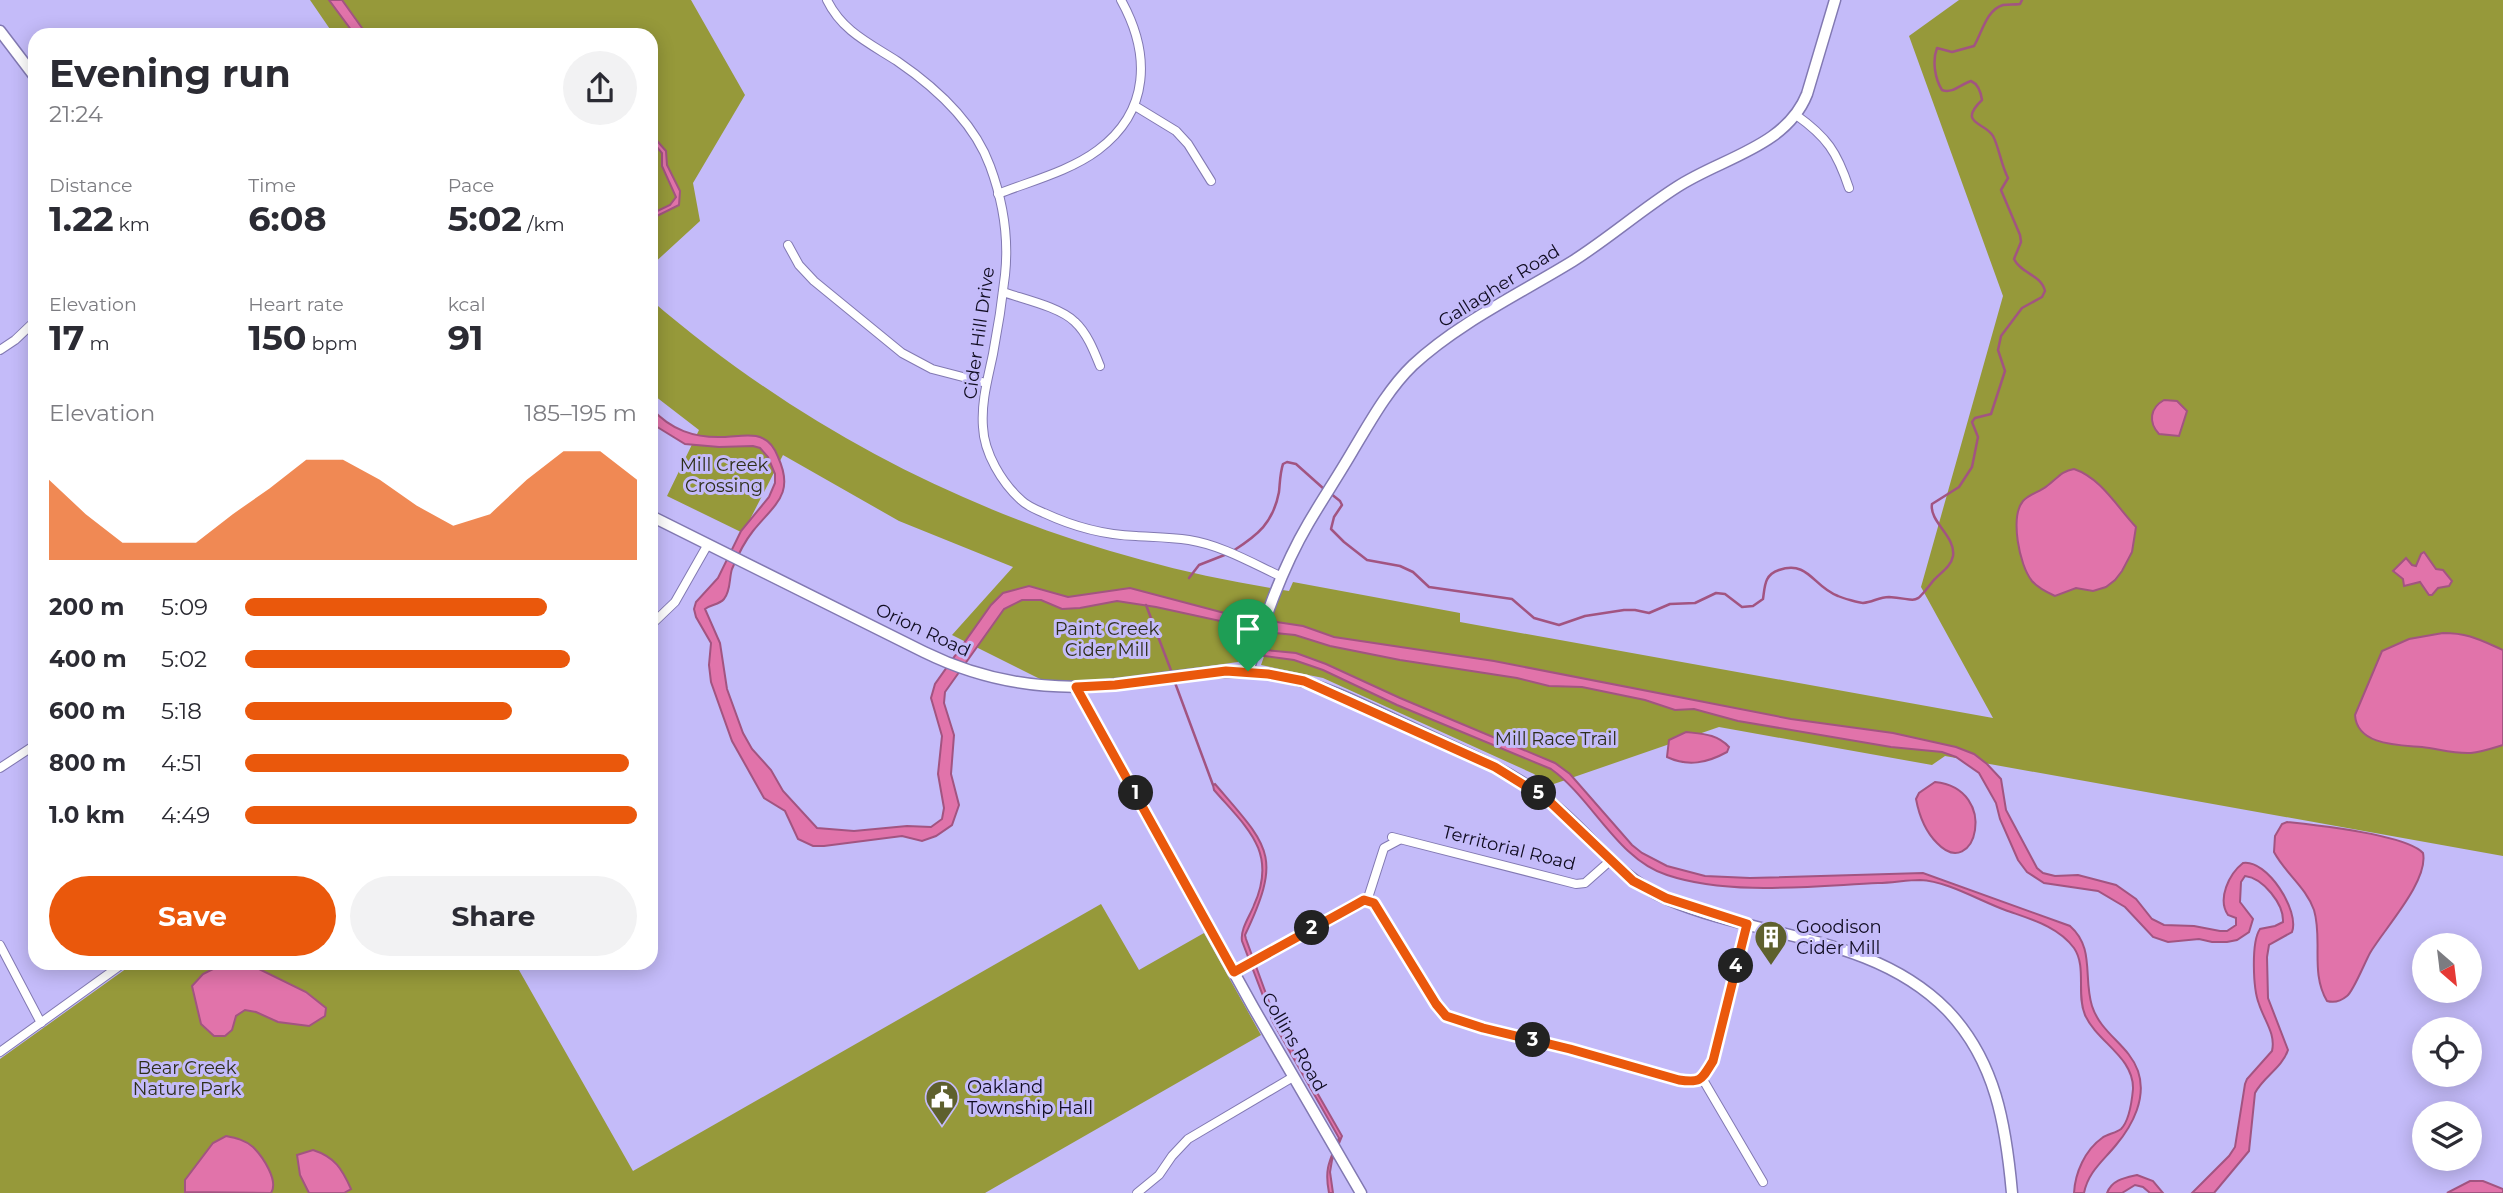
<!DOCTYPE html>
<meta charset="utf-8">
<style>
body{margin:0;font-family:Montserrat,sans-serif;background:#f2f2f3;color:#2b2b33;height:100vh;display:flex;flex-direction:column;font-size:26px;white-space:nowrap}
*{box-sizing:border-box;margin:0}
p{font-size:23px;color:#7c7c81}
.icon{flex:none;width:38px;height:38px;fill:none;stroke:currentColor;stroke-width:2;stroke-linecap:round;stroke-linejoin:round}
.map{position:relative;flex:1;overflow:hidden}
.sheet{position:absolute;left:28px;top:28px;width:630px;height:942px;display:flex;flex-direction:column;background:#fff;border-radius:21px;box-shadow:0 4px 18px #0003}
.sheet>*{flex:none}
.needle{width:46px;rotate:152deg}
.controls{position:absolute;left:2412px;top:933px;display:grid;gap:14px}
.controls a{display:grid;place-items:center;width:70px;height:70px;border-radius:50%;background:#fff;box-shadow:0 4px 18px #0003;font-size:35px}
.pin{position:absolute;display:grid;place-items:center;width:60px;height:60px;color:#fff;margin:-72px -30px;border-radius:50% 50% 50% 0;rotate:-45deg;box-shadow:0 0 7px #0007}
.pin .icon{rotate:45deg}
.km{position:absolute;width:35px;height:35px;margin:-18px;border-radius:50%;background:#222;color:#fff;font-size:19px;line-height:35px;text-align:center}
.round{display:grid;place-items:center;flex:none;width:74px;height:74px;border-radius:37px;background:#f2f2f3}
.head{display:flex;align-items:center;justify-content:space-between;height:119px;padding:0 21px}
h1{font-size:38px;font-weight:700;line-height:52px}
.figures{display:grid;grid-template-columns:repeat(3,1fr);gap:10px;height:119px;padding:7px 21px}
.figures div{display:grid;align-content:center}
.figures b{font-size:35px;font-weight:700}
.figures small{font-size:19px;font-weight:400}
.figures p{font-size:19px}
.chart{height:196px;padding:14px 21px}
.chart p{display:flex;justify-content:space-between}
.chart svg{width:100%;height:126px;margin-top:7px;fill:#ea580c;opacity:.7}
.button{display:flex;gap:14px;margin-top:auto;padding:14px 21px}
.button a{flex:1;height:80px;border-radius:42px;background:#ea580c;color:#fff;font-size:28px;font-weight:700;line-height:80px;text-align:center}
.button a+a{background:#f2f2f3;color:#2b2b33}
ul{padding:0 21px;list-style:none;font-size:23px}
li{display:grid;grid-template-columns:112px 84px 1fr;align-items:center;height:52px}
li i{height:18px;border-radius:9px;background:#ea580c}
.map>svg:first-child{display:block}
.green{fill:#96993a}
.water{fill:#e173aa;stroke:#a25481;stroke-width:2}
.lines{fill:none;stroke-linecap:round;stroke-linejoin:round}
.stream{stroke:#a25481;stroke-width:2.5}
.street-casing{stroke:#8279b2;stroke-width:10}
.secondary-casing{stroke:#8279b2;stroke-width:13}
.street{stroke:#fff;stroke-width:8}
.secondary{stroke:#fff;stroke-width:10}
.route-casing{stroke:#fff;stroke-width:14}
.route{stroke:#ea580c;stroke-width:9}
.labels{text-anchor:middle;stroke-width:6;stroke-linejoin:round;paint-order:stroke}
.street-label{font-size:18px;fill:#100c21;stroke:#c4bbf9}
.park-label{font-size:18px;fill:#2e2f1a;stroke:#c4bbf9}
.poi-label{font-size:18px;fill:#100c21;stroke:#c4bbf9;text-anchor:start}
</style>
<div class="map">
<svg width="2503" height="1193" viewBox="0 0 2503 1193">
<rect width="100%" height="100%" fill="#c4bbf9"/>
<g class="green">
<polygon points="310,0 691,0 745,95 693,183 700,221 651,266 651,35 334,35"/>
<path d="M1959,0H2503V856L1945,756L1932,765L1719,727L1548,786L1534,774L1323,678L1261,665L1268,645L1246,641L1238,662L1112,679L1046,682L952,635L1013,567L899,521L783,455L743,533L667,496L699,430L651,393V300C835,458 1049,554 1289,591L1293,582L1460,613V622L1993,718L1921,587L2003,296L1909,36Z"/>
<polygon points="1101,904 1139,970 1204,933 1261,1035 985,1193 0,1193 0,1059 134,963 515,963 633,1171"/>
</g>
<g class="water">
<polygon points="329,0 342,0 367,35 355,35"/>
<polygon points="651,134 666,151 667,165 680,191 679,205 651,219 651,214 670,205 676,197 662,166 662,153 651,140"/>
<path d="M2164,400L2177,401L2187,411L2179,436L2159,434C2148,422 2150,408 2164,400Z"/>
<path d="M651,408C671,430 694,438 723,437C733,437 745,434 756,436C767,438 774,446 778,457C795,494 775,504 753,531C745,541 737,557 732,569C729,578 731,591 724,599C719,605 711,604 705,609L720,643L727,689L743,733L752,749L771,770L783,791L817,828L854,831L907,826L931,827L942,819L944,808L938,774L942,736L931,698L935,684L991,605L1003,593L1029,586L1068,597L1130,588L1232,615L1303,626L1334,637L1494,661L1791,719L1893,733L1956,747L1974,754L1987,764L2001,779L2006,810L2037,868L2043,873L2055,876L2078,875L2116,885L2136,899L2152,919L2164,925L2194,926L2220,931H2227L2236,925V918L2228,915C2217,899 2229,874 2243,863C2267,859 2300,911 2292,932L2269,945L2267,957L2268,998L2288,1050C2282,1068 2263,1077 2255,1093L2249,1151L2214,1193H2192L2229,1156L2235,1147L2245,1084L2247,1079L2272,1051C2276,1034 2264,1020 2259,1004C2253,989 2251,942 2260,929L2275,926L2283,922C2284,904 2263,878 2245,876L2241,882L2240,902L2253,919L2249,932L2237,940L2227,942H2212L2199,939L2168,942L2153,937L2125,907L2098,891L2044,883L2027,872L2018,860L2000,819L1996,803L1979,773L1956,757L1942,752L1891,747L1738,721L1694,709L1675,710L1645,700L1582,687L1549,686L1517,678L1400,660L1330,646L1295,635L1275,633L1156,607L1117,601L1080,608L1062,609L1041,600H1022L1004,609L945,692L944,703L954,735L951,774L959,805L952,825L936,836L922,841L902,836L824,846H813L798,839L785,811L764,798L732,741L711,682L709,665L711,643L696,617L694,609L696,602L718,578L741,531L769,497L775,483V474L768,457L760,448L753,446L719,447L685,444L654,425L651,423Z"/>
<path d="M2074,469C2101,478 2117,507 2136,527L2132,552L2122,571L2115,580L2106,587L2093,591L2076,588L2055,596C2046,592 2038,588 2032,581C2019,565 2010,517 2023,501C2029,494 2040,492 2047,486C2057,479 2061,471 2074,469Z"/>
<polygon points="2424,552 2436,569 2443,570 2452,581 2449,586 2438,588 2432,595 2429,595 2420,582 2404,586 2403,579 2393,571 2406,558 2412,565 2416,566 2421,554"/>
<path d="M2443,633C2469,633 2480,640 2503,650V745C2493,748 2482,752 2471,753C2454,754 2439,749 2422,747C2400,745 2357,746 2355,715L2382,651L2409,639Z"/>
<path d="M1266,650L1296,653L1326,664L1400,698L1555,763L1570,774L1632,845L1642,853L1667,866L1705,876L1750,878L1923,873L2070,926C2095,948 2083,977 2092,1006C2101,1034 2129,1045 2138,1071C2147,1097 2133,1125 2116,1145C2103,1161 2088,1172 2084,1193H2074C2075,1173 2085,1150 2102,1138C2107,1134 2116,1133 2121,1129C2129,1121 2132,1100 2133,1089C2134,1057 2097,1042 2085,1015C2076,994 2087,967 2074,948C2058,926 2030,919 2005,910C1980,901 1947,881 1920,880C1906,880 1892,883 1878,883C1812,886 1730,896 1667,875C1618,860 1592,798 1551,769L1397,705L1323,670L1294,660L1264,656Z"/>
<path d="M1686,732C1703,734 1717,734 1729,747L1727,752C1707,763 1688,767 1667,757L1669,740Z"/>
<path d="M1935,782C2001,789 1975,883 1937,843C1925,831 1919,815 1916,799L1919,793Z"/>
<path d="M1215,784C1269,847 1283,855 1245,935L1246,939L1276,1021L1342,1136L1332,1160L1330,1172L1333,1193H1329C1324,1168 1330,1160 1339,1138L1273,1022L1242,941C1240,929 1250,916 1254,905C1278,852 1247,828 1214,790L1213,785Z"/>
<path d="M2287,822C2315,825 2405,834 2423,853C2429,881 2384,929 2370,953C2365,962 2353,992 2347,996C2341,1001 2334,1003 2327,1001C2310,972 2323,940 2314,910C2306,887 2285,873 2274,852L2275,836L2282,824Z"/>
<polygon points="217,967 255,967 306,992 326,1008 325,1016 309,1026 278,1022 256,1012 245,1010 236,1016 232,1030 225,1036 214,1036 201,1024 192,986 203,974"/>
<path d="M226,1136C236,1138 245,1140 253,1147C263,1157 279,1181 271,1193L185,1192V1180L213,1143Z"/>
<path d="M313,1150C335,1157 342,1169 351,1189L344,1193H309L300,1175L297,1155Z"/>
<path d="M2137,1175L2153,1181L2163,1193H2150L2143,1187L2135,1185L2122,1193H2107C2112,1180 2124,1178 2137,1175Z"/>
<polygon points="2470,1181 2483,1181 2503,1189 2503,1193 2447,1193"/>
</g>
<g class="lines">
<g class="stream">
<path d="M1330,493L1340,501L1342,505L1334,517L1331,529L1344,542L1367,560L1400,566L1413,572L1429,587L1512,599L1534,618L1559,625L1585,616L1624,610H1635L1649,613L1670,604L1695,603L1716,593L1725,594L1742,607L1753,606L1763,599C1765,586 1764,575 1779,570C1809,560 1813,587 1838,596C1842,598 1860,603 1863,603C1873,602 1879,597 1889,597C1919,599 1913,607 1933,581C1940,573 1951,567 1953,556C1956,536 1929,522 1932,504L1959,487L1972,467L1978,437L1972,422L1975,418L1991,414L2005,371L1998,350L2001,336L2022,308L2042,297L2045,291C2041,274 2021,274 2014,259L2021,242L2020,235L2001,190L2008,178C2001,165 1999,147 1993,136C1985,122 1957,124 1982,100C1981,93 1978,84 1971,81C1961,84 1953,94 1942,90C1935,79 1932,61 1937,48L1952,52L1974,46C1982,33 1986,10 2003,5C2009,4 2014,5 2020,4L2022,0"/>
<path d="M1233,551C1258,535 1273,523 1279,492C1280,482 1280,473 1283,464L1287,462L1296,464L1324,489"/>
<polyline points="1189,578 1199,565 1227,554"/>
<polyline points="1146,605 1172,673"/>
<polyline points="1174,680 1213,785"/>
</g>
<defs>
<g id="street">
<path d="M827,0C842,31 869,43 897,61C935,87 974,122 990,166C1003,201 1009,238 1005,275C1002,302 998,328 993,354C988,378 981,402 983,427C984,453 1002,483 1021,500C1027,506 1037,510 1044,513C1072,526 1105,535 1136,536C1153,537 1171,537 1189,540C1221,545 1252,563 1282,577"/>
<polyline points="1135,106 1176,131 1188,144 1211,181"/>
<path d="M1796,115C1827,137 1837,152 1849,188"/>
<path d="M998,194C1031,181 1070,171 1098,150C1150,111 1151,54 1121,0"/>
<polyline points="788,245 799,265 814,281 902,353 932,369 986,383"/>
<path d="M1003,292C1023,299 1060,307 1075,322C1087,333 1094,351 1100,366"/>
<polyline points="0,350 15,340 35,321"/>
<polyline points="651,625 675,602 708,544"/>
<polyline points="0,768 35,745"/>
<polyline points="1392,837 1576,884 1585,883 1611,860"/>
<polyline points="1367,901 1374,903 1436,1004 1446,1016 1483,1028 1570,1049 1679,1080 1696,1082 1702,1078"/>
<polyline points="1367,901 1384,848 1399,840"/>
<polyline points="0,945 41,1023"/>
<polyline points="1234,972 1357,904 1367,901"/>
<polyline points="0,1052 125,962"/>
<polyline points="1702,1078 1713,1061 1747,924"/>
<polyline points="1702,1078 1763,1182"/>
<polyline points="1137,1193 1159,1175 1172,1156 1188,1139 1293,1077"/>
</g>
<g id="secondary">
<polyline points="0,31 35,77"/>
<path d="M651,516L924,652C985,682 1050,692 1117,684C1172,678 1226,665 1281,676C1326,685 1369,708 1410,727C1456,749 1505,767 1545,798C1589,830 1614,876 1667,899C1759,939 1872,934 1947,1010C1996,1061 2006,1126 2012,1193"/>
<path d="M1248,671C1264,621 1281,570 1308,524C1322,500 1338,476 1352,452C1370,422 1388,389 1413,365C1458,323 1521,293 1573,261C1609,238 1641,210 1677,187C1721,158 1786,147 1807,94L1835,0"/>
<polyline points="1076,687 1253,1007 1361,1193"/>
</g>
</defs>
<use href="#street" class="street-casing"/>
<use href="#secondary" class="secondary-casing"/>
<use href="#street" class="street"/>
<use href="#secondary" class="secondary"/>
</g>
<g class="lines">
<defs>
<path id="route" d="M1226,671L1268,674L1304,681L1495,767L1548,800L1633,881L1666,898L1747,924L1713,1061C1701,1080 1702,1083 1679,1080L1570,1049L1483,1028L1446,1016L1436,1004L1374,903L1364,900L1357,904L1234,972L1076,687L1115,685Z"/>
</defs>
<use href="#route" class="route-casing"/>
<use href="#route" class="route"/>
</g>
<defs>
<symbol id="building-pin" viewBox="-11 -11 22 30"><path d="M0 17L-7.5 6A9.5 9.5 0 1 1 7.5 6Z" fill="#5e602d" stroke="#c4bbf9"/><path d="M-4-6H4V6H1V3H-1V6H-4ZM-2.5-4.3h1.7v1.8h-1.7ZM.8-4.3h1.7v1.8H.8ZM-2.5-1h1.7V.8h-1.7ZM.8-1h1.7V.8H.8Z" fill="#fff"/></symbol>
<symbol id="civic-pin" viewBox="-11 -11 22 30"><path d="M0 17L-7.5 6A9.5 9.5 0 1 1 7.5 6Z" fill="#5e602d" stroke="#c4bbf9"/><path d="M-.6-6.5H3V-4.5H.6V-3L4-1V1h2V6H-6V1h2V-1L-.6-3ZM-1.2 2.5V6h2.4V2.5Z" fill="#fff"/></symbol>
</defs>
<g fill-rule="evenodd">
<use href="#building-pin" x="1752" y="918" width="38" height="52"/>
<use href="#civic-pin" x="923" y="1078" width="38" height="52"/>
</g>
<g class="labels">
<g class="street-label">
<text transform="translate(1499 286) rotate(-32)" y="6">Gallagher Road</text>
<text transform="translate(979 333) rotate(-82)" y="6">Cider Hill Drive</text>
<text transform="translate(923 630) rotate(25)" y="6">Orion Road</text>
<text transform="translate(1509 848) rotate(14)" y="6">Territorial Road</text>
<text transform="translate(1294 1042) rotate(60)" y="6">Collins Road</text>
</g>
<g class="park-label">
<text x="724" y="471">Mill Creek<tspan x="724" dy="21">Crossing</tspan></text>
<text x="1107" y="635">Paint Creek<tspan x="1107" dy="21">Cider Mill</tspan></text>
<text x="1556" y="745">Mill Race Trail</text>
<text x="187" y="1074">Bear Creek<tspan x="187" dy="21">Nature Park</tspan></text>
</g>
<g class="poi-label">
<text x="1796" y="933">Goodison<tspan x="1796" dy="21">Cider Mill</tspan></text>
<text x="967" y="1093">Oakland<tspan x="967" dy="21">Township Hall</tspan></text>
</g>
</g>
</svg>
<div class="controls">
<a><svg class="needle" viewBox="-14 -14 28 28"><path d="M0-13l5 13h-10z" fill="#e53935"/><path d="M0 13l5-13h-10z" fill="#7c7c81"/></svg></a>
<a><svg class="icon" aria-label="locate" viewBox="0 0 24 24"><circle cx="12" cy="12" r="6"/><path d="M12 2v4M12 18v4M2 12h4M18 12h4"/></svg></a>
<a><svg class="icon" aria-label="layers" viewBox="0 0 24 24"><path d="M12 4l9 5-9 5-9-5zM3 14l9 5 9-5"/></svg></a>
</div>
<div class="pin" style="left:1248px;top:671px;background:#1e9e55"><svg class="icon" aria-label="arrive" viewBox="0 0 24 24"><path d="M6 21V4h12l-3 4 3 4H6"/></svg></div>
<b class="km" style="left:1136px;top:793px">1</b>
<b class="km" style="left:1312px;top:928px">2</b>
<b class="km" style="left:1533px;top:1040px">3</b>
<b class="km" style="left:1736px;top:966px">4</b>
<b class="km" style="left:1539px;top:793px">5</b>
<section class="sheet">
<div class="head"><div><h1>Evening run</h1><p>21:24</p></div><a class="round"><svg class="icon" aria-label="share" viewBox="0 0 24 24"><path d="M12 15V3M7 8l5-5 5 5M5 13v7h14v-7"/></svg></a></div>
<div class="figures">
<div><p>Distance</p><b>1.22<small> km</small></b></div>
<div><p>Time</p><b>6:08</b></div>
<div><p>Pace</p><b>5:02<small> /km</small></b></div>
</div>
<div class="figures">
<div><p>Elevation</p><b>17<small> m</small></b></div>
<div><p>Heart rate</p><b>150<small> bpm</small></b></div>
<div><p>kcal</p><b>91</b></div>
</div>
<div class="chart"><p><span>Elevation</span>185–195 m</p>
<svg viewBox="0 0 160 44" preserveAspectRatio="none"><path d="M0 44V16L10 28L20 38L30 38L40 38L50 28L60 19L70 9L80 9L90 16L100 25L110 32L120 28L130 16L140 6L150 6L160 16V44z"/></svg>
</div>
<ul>
<li><b>200 m</b>5:09<i style="width:77%"></i></li>
<li><b>400 m</b>5:02<i style="width:83%"></i></li>
<li><b>600 m</b>5:18<i style="width:68%"></i></li>
<li><b>800 m</b>4:51<i style="width:98%"></i></li>
<li><b>1.0 km</b>4:49<i style="width:100%"></i></li>
</ul>
<div class="button"><a>Save</a><a>Share</a></div>
</section>
</div>
